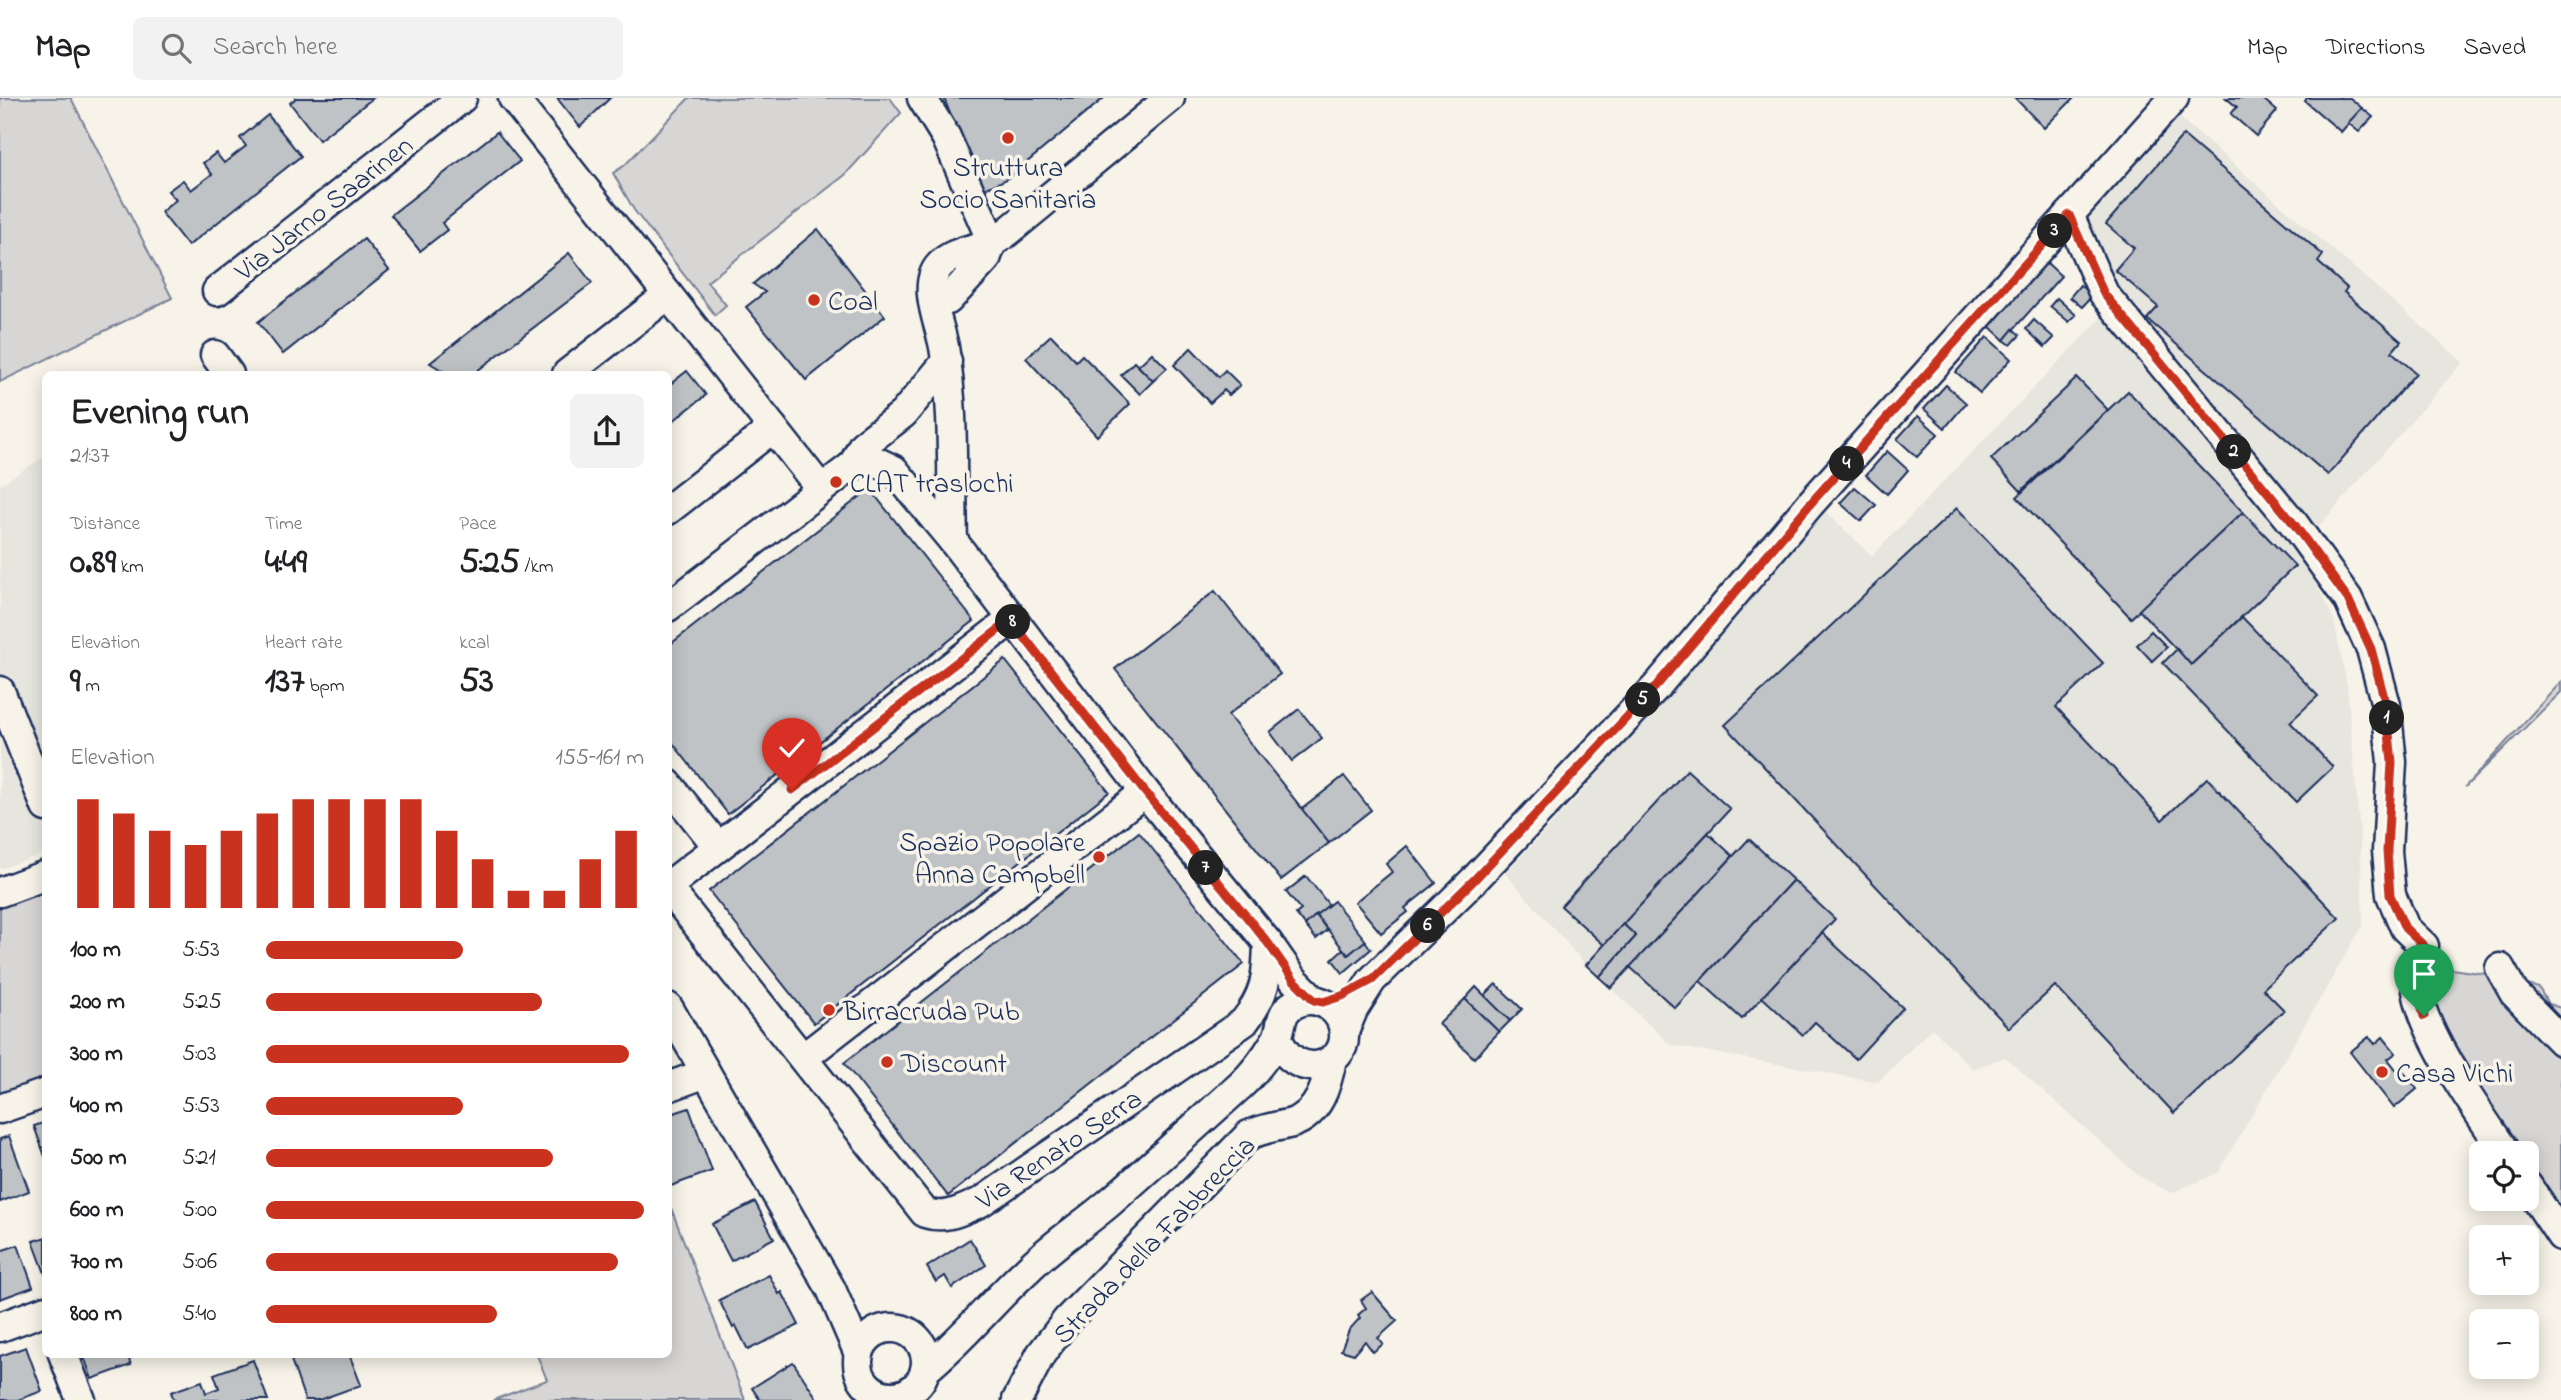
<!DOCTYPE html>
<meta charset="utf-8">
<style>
body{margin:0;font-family:"Indie Flower",sans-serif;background:#f2f2f2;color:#202124;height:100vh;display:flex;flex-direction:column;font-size:26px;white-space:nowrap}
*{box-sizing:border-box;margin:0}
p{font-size:23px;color:#757577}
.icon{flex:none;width:38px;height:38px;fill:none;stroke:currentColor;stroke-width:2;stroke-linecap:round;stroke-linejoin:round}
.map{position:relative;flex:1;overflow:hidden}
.sheet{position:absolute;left:42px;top:273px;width:630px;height:987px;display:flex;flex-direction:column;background:#fff;border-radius:10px;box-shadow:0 4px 18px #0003}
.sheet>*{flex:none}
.controls{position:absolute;left:2469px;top:1043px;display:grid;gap:14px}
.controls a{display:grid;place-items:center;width:70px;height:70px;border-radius:10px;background:#fff;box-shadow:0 4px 18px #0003;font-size:35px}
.pin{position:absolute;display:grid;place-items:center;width:60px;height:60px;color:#fff;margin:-72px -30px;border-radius:50% 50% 50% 0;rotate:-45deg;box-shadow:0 0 7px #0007}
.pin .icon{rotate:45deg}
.km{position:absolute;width:35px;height:35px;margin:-18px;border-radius:50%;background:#222;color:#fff;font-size:19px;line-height:35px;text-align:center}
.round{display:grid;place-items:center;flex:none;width:74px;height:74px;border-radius:10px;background:#f2f2f2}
.overview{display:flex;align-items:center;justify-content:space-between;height:119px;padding:0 28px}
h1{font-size:38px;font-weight:800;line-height:52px}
.metrics{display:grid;grid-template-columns:repeat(3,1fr);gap:10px;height:119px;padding:7px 28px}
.metrics div{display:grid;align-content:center}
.metrics b{font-size:35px;font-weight:800}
.metrics small{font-size:19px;font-weight:400}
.metrics p{font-size:19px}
.chart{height:196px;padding:14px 28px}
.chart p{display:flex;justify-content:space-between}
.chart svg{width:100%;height:126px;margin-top:7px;stroke:#c8321e;stroke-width:6}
ul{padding:0 28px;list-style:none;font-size:23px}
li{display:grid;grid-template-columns:112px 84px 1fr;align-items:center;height:52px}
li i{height:18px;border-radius:9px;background:#c8321e}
header{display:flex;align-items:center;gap:42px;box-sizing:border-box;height:98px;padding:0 35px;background:#fff;border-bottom:2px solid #e0e0e0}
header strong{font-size:33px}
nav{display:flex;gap:38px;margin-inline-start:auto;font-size:24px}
.search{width:490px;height:63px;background:#f2f2f2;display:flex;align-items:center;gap:18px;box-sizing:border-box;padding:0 24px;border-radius:10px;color:#757577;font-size:26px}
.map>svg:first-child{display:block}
.built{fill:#e6e5de}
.green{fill:#d7d6d4;stroke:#798299;stroke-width:2}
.building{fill:#c0c3c5;stroke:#1b2f5e;stroke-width:2}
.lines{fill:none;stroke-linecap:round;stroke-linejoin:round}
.minor-casing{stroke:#1b2f5e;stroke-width:33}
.minor{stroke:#f7f3e8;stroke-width:28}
.route-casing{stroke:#fff;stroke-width:14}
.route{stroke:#c8321e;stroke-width:9}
.poi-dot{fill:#c8321e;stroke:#f7f3e8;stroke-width:2.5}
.labels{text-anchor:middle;stroke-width:7;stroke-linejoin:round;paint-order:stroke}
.poi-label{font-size:28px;fill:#1b2f5e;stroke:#f7f3e8;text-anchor:start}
.street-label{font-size:28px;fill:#1b2f5e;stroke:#f7f3e8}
</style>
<header>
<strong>Map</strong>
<div class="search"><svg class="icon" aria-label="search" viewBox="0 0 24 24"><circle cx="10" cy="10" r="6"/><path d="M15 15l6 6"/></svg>Search here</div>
<nav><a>Map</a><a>Directions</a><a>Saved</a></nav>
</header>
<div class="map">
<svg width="2561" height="1302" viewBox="0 0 2561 1302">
<rect width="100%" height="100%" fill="#f7f3e8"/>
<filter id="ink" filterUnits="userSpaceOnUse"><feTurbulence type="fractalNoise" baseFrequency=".0143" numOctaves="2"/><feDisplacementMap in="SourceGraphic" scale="14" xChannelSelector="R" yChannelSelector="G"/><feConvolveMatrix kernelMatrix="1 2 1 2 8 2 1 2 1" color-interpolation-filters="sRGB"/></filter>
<g filter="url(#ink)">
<g class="built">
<polygon points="2179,19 2463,264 2315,433 2166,258 2108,175 2083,125"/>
<polygon points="2103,218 2299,451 2334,522 2347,588 2360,737 2363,827 2218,1075 2171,1095 2139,1078 2005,959 1973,971 1932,930 1878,984 1671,947 1586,867 1505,775 1574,703 1825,413 1872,458"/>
<polygon points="45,358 45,755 0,771 0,387"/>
</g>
<g class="green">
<polygon points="0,0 71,0 172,200 0,284"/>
<polygon points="689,0 890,0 901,15 845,77 707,184 726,207 715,217 634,112 613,75 625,67"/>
<polygon points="2561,584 2561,594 2465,689"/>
<polygon points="45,789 45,983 0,1000 0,806"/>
<polygon points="2431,868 2486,876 2539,890 2548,906 2561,910 2561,1120 2527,1069 2527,1055 2518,1055 2435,912"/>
<polygon points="671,1110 745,1302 493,1302 547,1282 537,1257 668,1256"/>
</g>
<g class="building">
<polygon points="296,0 373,0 319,42 290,5"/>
<polygon points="557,0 610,0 580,29"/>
<polygon points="944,0 1104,0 1007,81 980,93"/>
<polygon points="2015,0 2074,0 2044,30"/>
<polygon points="2226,0 2262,0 2277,13 2256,38 2231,16 2237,9"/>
<polygon points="2307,0 2350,0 2362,10 2341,34 2305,3"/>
<polygon points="2362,10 2373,19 2359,34 2348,25"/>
<polygon points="268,17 301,58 188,148 161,114 176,102 168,93 183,82 191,92 212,76 203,65 216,55 224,65 246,48 240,40"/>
<polygon points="497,34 520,63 442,125 447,132 420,153 391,117"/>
<polygon points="2183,37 2323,157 2318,164 2347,190 2344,194 2401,243 2392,254 2416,275 2328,377 2147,221 2158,209 2115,172 2134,150 2106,126"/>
<polygon points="818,131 885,218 806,282 746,209 765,194 753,186"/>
<polygon points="364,141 389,172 283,256 258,224"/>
<polygon points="569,155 592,185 473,276 448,276 430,265"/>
<polygon points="2046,164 2061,178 2004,242 1989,228"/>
<polygon points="2080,187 2092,198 2082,209 2070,199"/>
<polygon points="2057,200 2076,217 2069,224 2050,208"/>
<polygon points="2034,222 2054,240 2045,249 2026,231"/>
<polygon points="2013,231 2020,237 2011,247 2004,242"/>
<polygon points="1051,237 1076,263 1082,257 1130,306 1097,338 1026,260"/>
<polygon points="1987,239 2011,261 1980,295 1956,274"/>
<polygon points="1191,250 1219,279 1225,272 1240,287 1229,297 1224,292 1210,305 1174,267"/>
<polygon points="1152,255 1167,270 1153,283 1138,268"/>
<polygon points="1134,264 1153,283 1140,296 1121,277"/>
<polygon points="687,273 706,297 668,327 668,288"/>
<polygon points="2077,280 2108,312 2021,393 1991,361"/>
<polygon points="1946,287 1966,305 1945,330 1924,311"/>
<polygon points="2128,293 2243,414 2131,520 2017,399"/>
<polygon points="1918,318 1938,336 1917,359 1897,341"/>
<polygon points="1887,353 1908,372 1887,396 1866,377"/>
<polygon points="1855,389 1876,407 1861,423 1840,405"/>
<polygon points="870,391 974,523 728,716 668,639 668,548"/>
<polygon points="1957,410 2103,565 2056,609 2162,722 2207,680 2339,820 2263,891 2284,912 2174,1015 2055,888 2009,930 1725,627"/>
<polygon points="2243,414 2295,468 2191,567 2139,512"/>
<polygon points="1215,493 1280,576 1228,617 1329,745 1281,782 1115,571"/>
<polygon points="2242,519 2318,598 2290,624 2333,669 2296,704 2163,565 2177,551 2191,567"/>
<polygon points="2151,533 2167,549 2152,563 2137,547"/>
<polygon points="1005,562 1109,694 814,925 709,793"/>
<polygon points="1299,611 1322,640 1292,663 1270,634"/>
<polygon points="1687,672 1730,711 1604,847 1561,808"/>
<polygon points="1344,678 1371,712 1329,745 1302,711"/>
<polygon points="1139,734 1244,866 948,1098 844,965"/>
<polygon points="1708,735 1733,758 1611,890 1599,879 1636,838 1623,826"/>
<polygon points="1749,741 1793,782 1675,910 1630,869"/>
<polygon points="1407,748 1436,785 1405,810 1408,814 1381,835 1355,804 1392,774 1386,766"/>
<polygon points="1306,778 1329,807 1305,827 1296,816 1301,812 1286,794"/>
<polygon points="1793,782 1835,821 1742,921 1700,883"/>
<polygon points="1334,803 1366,843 1348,857 1316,817"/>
<polygon points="1316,817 1327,832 1316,841 1305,827"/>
<polygon points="1623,826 1636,838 1599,879 1586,867"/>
<polygon points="1822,835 1903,910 1856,961 1815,924 1803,937 1762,899"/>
<polygon points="1365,843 1371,851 1343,875 1332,861 1343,851 1348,857"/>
<polygon points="1496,886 1522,911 1510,923 1484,898"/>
<polygon points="1476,889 1510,923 1499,934 1465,901"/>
<polygon points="1465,901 1499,934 1474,960 1439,926"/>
<polygon points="2369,939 2375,946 2383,939 2396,955 2388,961 2399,975 2402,972 2417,991 2394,1010 2350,954"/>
<polygon points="689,1010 712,1073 668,1089 668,1017"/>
<polygon points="46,1024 46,1061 34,1028"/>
<polygon points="9,1038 29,1093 0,1104 0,1041"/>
<polygon points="755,1104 774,1140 731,1163 712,1126"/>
<polygon points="46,1139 46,1178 33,1143"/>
<polygon points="970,1141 986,1167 952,1190 945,1178 936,1184 927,1169"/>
<polygon points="18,1147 33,1189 0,1201 0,1153"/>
<polygon points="769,1177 779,1196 782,1194 799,1227 748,1252 736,1228 733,1230 719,1202"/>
<polygon points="1372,1194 1397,1223 1378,1240 1383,1246 1373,1254 1365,1243 1354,1256 1341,1252 1349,1232 1360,1220 1358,1217 1366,1210 1361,1202"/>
<polygon points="26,1249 42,1293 18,1302 0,1302 0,1258"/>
<polygon points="83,1256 127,1256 131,1267 92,1281"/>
<polygon points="289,1256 349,1256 361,1287 319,1302 305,1302"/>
<polygon points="253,1262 268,1302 174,1302 171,1294 202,1283 206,1295 219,1290 214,1276"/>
<polygon points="793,1264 818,1302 760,1302 752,1290"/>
</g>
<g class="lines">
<defs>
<g id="minor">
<polyline points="513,0 821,391"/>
<polyline points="922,0 946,39 992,144"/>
<path d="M2069,117L2104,196L2294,426L2348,501L2371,551L2386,607L2392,664L2387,753L2391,797L2405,830L2424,848C2419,860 2415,871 2416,884C2418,931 2479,1015 2506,1055"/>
<polyline points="217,193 462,0"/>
<polyline points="933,203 948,202 986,161 992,144"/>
<polyline points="215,257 229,276"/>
<polyline points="567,276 668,197"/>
<polyline points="853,367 863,347 903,316 947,263"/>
<polyline points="668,412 773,330"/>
<path d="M953,443C951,379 955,313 944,249C940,226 921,187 940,167C954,152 977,152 994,143C1001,139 1009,133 1016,127L1170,0"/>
<polyline points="668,509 853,367 873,362 894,372 953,443 1145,694 1268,845 1294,882 1314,902"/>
<polyline points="0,593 46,709"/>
<polyline points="668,686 718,749"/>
<polyline points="668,788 1011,522"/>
<path d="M668,790L925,1115C946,1122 962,1112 981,1104L1244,924C1266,896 1267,880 1268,845"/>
<polyline points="0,794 46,777"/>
<polyline points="2500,870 2514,895 2561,943"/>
<polyline points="668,909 831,1191 859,1256"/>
<polyline points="1344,934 1353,912 1372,882 1474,782 1657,588 1810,406 2174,0"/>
<polyline points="803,960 1145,694"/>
<polyline points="668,989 706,975"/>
<polyline points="0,1011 46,995"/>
<polyline points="2527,1087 2561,1138"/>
<polyline points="0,1229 46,1212"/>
<circle cx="892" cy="1264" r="34"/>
<polyline points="63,1256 81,1302"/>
<path d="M925,1272C962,1242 992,1204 1027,1172C1052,1147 1082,1128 1109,1105C1153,1067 1196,1027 1240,988C1253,976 1267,957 1276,942C1284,928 1277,912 1299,904C1320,896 1343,913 1344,935C1347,971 1293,984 1278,940"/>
<path d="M1017,1302L1041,1256L1067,1222L1249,1037C1264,1030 1277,1029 1292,1025C1319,1016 1327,987 1332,961"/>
</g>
</defs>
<use href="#minor" class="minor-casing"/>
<use href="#minor" class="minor"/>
</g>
</g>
<g class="lines" filter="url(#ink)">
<defs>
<path id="route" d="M792,692L1011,522L1145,694L1268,845L1294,882L1314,902L1323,904L1342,898L1372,882L1474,782L1657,587L1810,406L2069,117L2104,196L2294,426L2348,501L2371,551L2386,607L2392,664L2387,753L2390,797L2405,830L2424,848C2414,874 2417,891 2424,918"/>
</defs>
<use href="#route" class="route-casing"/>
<use href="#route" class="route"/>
</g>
<g class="poi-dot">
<circle cx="1008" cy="40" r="7"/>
<circle cx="814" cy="202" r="7"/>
<circle cx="836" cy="384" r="7"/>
<circle cx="1099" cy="759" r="7"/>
<circle cx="829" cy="912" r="7"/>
<circle cx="887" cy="964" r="7"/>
<circle cx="2382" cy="974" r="7"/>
</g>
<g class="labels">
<g class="poi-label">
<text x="1008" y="78" text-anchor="middle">Struttura<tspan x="1008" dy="32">Socio Sanitaria</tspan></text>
<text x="828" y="212">Coal</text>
<text x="850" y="394">CLAT traslochi</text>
<text x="1085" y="753" text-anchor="end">Spazio Popolare<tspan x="1085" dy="32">Anna Campbell</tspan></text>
<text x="843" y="922">Birracruda Pub</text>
<text x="901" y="974">Discount</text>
<text x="2396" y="984">Casa Vichi</text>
</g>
<g class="street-label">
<text transform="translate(323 109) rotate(-38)" y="10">Via Jarno Saarinen</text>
<text transform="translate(1058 1050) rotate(-34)" y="10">Via Renato Serra</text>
<text transform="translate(1153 1141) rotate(-46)" y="10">Strada della Fabbreccia</text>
</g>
</g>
</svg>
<div class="controls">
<a><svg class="icon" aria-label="locate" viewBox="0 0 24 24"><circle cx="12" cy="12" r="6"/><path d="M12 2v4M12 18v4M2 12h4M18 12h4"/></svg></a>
<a>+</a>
<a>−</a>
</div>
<div class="pin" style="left:2424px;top:918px;background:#1e9e55"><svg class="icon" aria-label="arrive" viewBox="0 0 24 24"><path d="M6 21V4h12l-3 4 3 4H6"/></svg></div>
<div class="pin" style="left:792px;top:692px;background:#d93025"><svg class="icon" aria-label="check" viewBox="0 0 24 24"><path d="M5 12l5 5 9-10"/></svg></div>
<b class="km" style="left:2387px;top:620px">1</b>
<b class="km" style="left:2234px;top:354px">2</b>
<b class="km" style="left:2055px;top:133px">3</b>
<b class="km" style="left:1847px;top:366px">4</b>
<b class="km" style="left:1643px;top:602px">5</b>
<b class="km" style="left:1428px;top:828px">6</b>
<b class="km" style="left:1206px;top:770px">7</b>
<b class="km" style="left:1013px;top:524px">8</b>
<section class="sheet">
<div class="overview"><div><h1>Evening run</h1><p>21:37</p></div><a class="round"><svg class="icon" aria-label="share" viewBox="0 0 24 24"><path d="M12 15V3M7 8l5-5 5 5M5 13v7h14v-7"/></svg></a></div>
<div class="metrics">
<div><p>Distance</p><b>0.89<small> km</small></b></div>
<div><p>Time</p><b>4:49</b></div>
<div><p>Pace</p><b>5:25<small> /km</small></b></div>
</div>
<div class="metrics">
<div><p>Elevation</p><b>9<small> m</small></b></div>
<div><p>Heart rate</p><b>137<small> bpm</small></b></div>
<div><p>kcal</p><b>53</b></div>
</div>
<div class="chart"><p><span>Elevation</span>155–161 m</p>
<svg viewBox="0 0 160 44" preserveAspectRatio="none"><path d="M5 44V6M15 44V11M25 44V17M35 44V22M45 44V17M55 44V11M65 44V6M75 44V6M85 44V6M95 44V6M105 44V17M115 44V27M125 44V38M135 44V38M145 44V27M155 44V17"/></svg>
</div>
<ul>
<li><b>100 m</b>5:53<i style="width:52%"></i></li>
<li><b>200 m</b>5:25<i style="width:73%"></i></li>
<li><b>300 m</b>5:03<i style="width:96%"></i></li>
<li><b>400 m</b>5:53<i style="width:52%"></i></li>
<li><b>500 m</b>5:21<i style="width:76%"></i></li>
<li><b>600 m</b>5:00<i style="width:100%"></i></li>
<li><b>700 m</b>5:06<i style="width:93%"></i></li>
<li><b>800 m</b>5:40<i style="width:61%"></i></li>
</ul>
</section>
</div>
